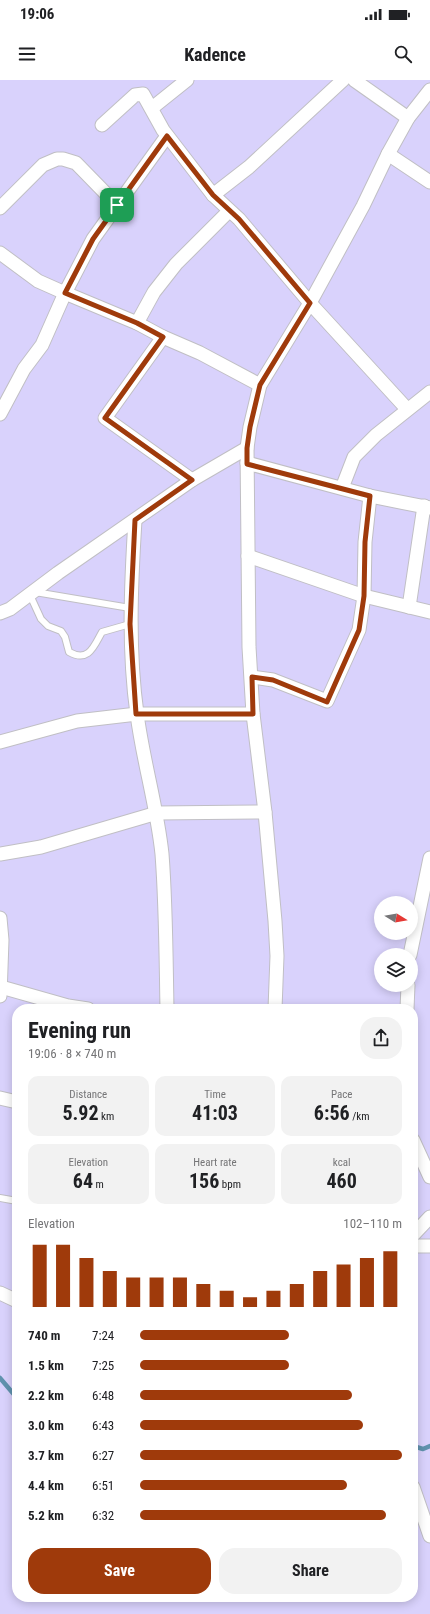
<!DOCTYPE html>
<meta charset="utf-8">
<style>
body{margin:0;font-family:"Roboto Condensed",sans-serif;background:#f2f2f2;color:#202124;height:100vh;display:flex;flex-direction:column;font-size:15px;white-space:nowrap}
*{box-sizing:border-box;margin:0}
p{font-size:13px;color:#757577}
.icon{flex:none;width:22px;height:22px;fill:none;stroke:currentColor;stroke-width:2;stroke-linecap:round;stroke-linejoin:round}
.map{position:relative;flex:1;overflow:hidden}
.details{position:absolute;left:12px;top:924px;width:406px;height:598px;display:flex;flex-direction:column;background:#fff;border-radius:16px;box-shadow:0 2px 10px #0003}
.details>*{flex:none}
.needle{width:26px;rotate:101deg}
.fabs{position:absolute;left:374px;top:816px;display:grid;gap:8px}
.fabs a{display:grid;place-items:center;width:44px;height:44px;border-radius:50%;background:#fff;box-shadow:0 2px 10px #0003;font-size:20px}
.pin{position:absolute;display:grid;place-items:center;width:34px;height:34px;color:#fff;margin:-17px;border-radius:8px;box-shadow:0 2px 6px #0006}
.round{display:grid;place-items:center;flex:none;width:42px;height:42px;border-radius:16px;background:#f2f2f2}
.summary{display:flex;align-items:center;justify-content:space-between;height:68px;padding:0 16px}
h1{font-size:22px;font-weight:700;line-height:30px}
.figures{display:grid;grid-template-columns:repeat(3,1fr);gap:6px;height:68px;padding:4px 16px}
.figures div{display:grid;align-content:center;border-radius:10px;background:#f2f2f2;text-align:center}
.figures b{font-size:20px;font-weight:700}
.figures small{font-size:11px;font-weight:400}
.figures p{font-size:11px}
.chart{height:112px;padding:8px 16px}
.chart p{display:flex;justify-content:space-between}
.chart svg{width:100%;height:72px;margin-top:4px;stroke:#9f3a0b;stroke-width:6}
.primary-button{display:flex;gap:8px;margin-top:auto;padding:8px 16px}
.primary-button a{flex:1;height:46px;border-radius:16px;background:#9f3a0b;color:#fff;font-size:16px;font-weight:700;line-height:46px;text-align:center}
.primary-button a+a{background:#f2f2f2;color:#202124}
ul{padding:0 16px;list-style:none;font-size:13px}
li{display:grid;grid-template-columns:64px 48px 1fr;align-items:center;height:30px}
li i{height:10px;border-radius:5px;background:#9f3a0b}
.status{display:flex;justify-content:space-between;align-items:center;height:28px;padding:0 20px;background:#fff;direction:ltr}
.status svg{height:11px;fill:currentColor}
header{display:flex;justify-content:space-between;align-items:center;height:52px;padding:0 16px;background:#fff;font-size:18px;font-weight:700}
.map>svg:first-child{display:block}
.green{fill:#d9d2fc;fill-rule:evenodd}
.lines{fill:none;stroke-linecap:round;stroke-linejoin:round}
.stream{stroke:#6092ae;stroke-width:4.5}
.lane-casing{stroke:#c0bfc4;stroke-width:8}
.street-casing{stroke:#c0bfc4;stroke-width:15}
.lane{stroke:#fff;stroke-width:6}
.street{stroke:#fff;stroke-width:13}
.route-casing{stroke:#fff;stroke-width:8}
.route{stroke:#9f3a0b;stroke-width:5}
</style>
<div class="status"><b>19:06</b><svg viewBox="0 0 49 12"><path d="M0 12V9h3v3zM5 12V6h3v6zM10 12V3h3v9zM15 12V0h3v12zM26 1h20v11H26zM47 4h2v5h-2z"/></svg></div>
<header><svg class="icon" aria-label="menu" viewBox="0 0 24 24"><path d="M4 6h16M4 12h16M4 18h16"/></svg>Kadence<svg class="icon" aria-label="search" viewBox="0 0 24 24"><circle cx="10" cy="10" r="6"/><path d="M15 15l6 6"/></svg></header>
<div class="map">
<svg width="430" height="1534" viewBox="0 0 430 1534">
<rect width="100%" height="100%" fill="#ecebf1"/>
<path class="green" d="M0,0H430V1534H0ZM381,823H411V853H381ZM381,875H411V905H381ZM17,929H413V1517H17Z"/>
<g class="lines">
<g class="stream">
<polyline points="0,1298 17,1318"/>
<polyline points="413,1366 423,1369 430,1366"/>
</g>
<defs>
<g id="lane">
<polyline points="35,512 130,528"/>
<path d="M30,515L41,539L48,546L61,551L65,557L69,572C89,583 94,566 102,552L130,544"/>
<polyline points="0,1118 17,1121"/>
</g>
<g id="street">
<polyline points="354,0 408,38"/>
<polyline points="152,28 187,0"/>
<polyline points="102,45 135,15 143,14 163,50 213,115 239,139 310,223 407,329"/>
<polyline points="388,74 430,102"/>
<polyline points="213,115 249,87 343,0"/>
<polyline points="0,128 43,85 57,79 63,79 76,83 117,125"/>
<polyline points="0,173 38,201 65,213 93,159 167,56"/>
<polyline points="137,243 154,212 176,184 229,131"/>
<polyline points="163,257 105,338 192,400"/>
<polyline points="0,334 24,289 42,265 65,213 137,243 163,257 200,273 260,305"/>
<polyline points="247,383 370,416 430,428"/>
<polyline points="342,408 354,377 376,355 430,312"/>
<path d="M135,440C131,505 128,569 137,634C143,681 157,726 162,774C166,826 166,878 167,929"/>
<polyline points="248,476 364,516 430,532"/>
<polyline points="409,527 424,426"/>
<polyline points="0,533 10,529 58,493 192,400 247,368"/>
<polyline points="252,597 273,600 327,621 359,550 364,516 365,462 370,416"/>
<polyline points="0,662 77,641 137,634 253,634"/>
<polyline points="0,774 41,767 157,733 265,732"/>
<polyline points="0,838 2,860 0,916"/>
<polyline points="410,875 430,778"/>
<polyline points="1,907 68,926 88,929"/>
<polyline points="275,929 277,876 275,841 265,732 253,634 249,567 247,368 250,347 260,305 310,223 363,126 388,74 408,38 430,10"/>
<polyline points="407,929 408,905"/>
<polyline points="0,1018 17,1022"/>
<polyline points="413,1060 430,1097"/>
<polyline points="413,1155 430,1137"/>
<polyline points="413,1166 430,1166"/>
<polyline points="0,1213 17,1221"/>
<polyline points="413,1407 430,1456"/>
</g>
</defs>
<use href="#lane" class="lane-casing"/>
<use href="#street" class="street-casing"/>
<use href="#lane" class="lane"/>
<use href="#street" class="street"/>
</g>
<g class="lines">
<defs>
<polygon id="route" points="167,56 213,115 239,139 310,223 260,305 250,347 247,368 247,384 370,416 365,462 364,516 359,550 327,622 273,600 252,597 253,634 136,634 130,544 135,440 192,400 105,338 163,257 137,243 65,213 93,159"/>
</defs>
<use href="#route" class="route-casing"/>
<use href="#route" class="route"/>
</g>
</svg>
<div class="fabs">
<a><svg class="needle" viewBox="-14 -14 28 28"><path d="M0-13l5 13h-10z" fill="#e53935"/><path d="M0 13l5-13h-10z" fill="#757577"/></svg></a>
<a><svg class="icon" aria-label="layers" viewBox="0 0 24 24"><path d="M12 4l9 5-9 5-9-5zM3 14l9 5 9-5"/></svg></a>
</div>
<div class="pin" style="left:117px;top:125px;background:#1e9e55"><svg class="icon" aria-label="arrive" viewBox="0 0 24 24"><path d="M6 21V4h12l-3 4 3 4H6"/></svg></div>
<section class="details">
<div class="summary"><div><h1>Evening run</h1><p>19:06 · 8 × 740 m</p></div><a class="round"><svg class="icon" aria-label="share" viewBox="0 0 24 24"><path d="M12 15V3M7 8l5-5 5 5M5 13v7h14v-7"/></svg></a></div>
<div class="figures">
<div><p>Distance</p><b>5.92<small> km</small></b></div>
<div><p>Time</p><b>41:03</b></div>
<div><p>Pace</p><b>6:56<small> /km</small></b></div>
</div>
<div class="figures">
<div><p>Elevation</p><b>64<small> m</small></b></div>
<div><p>Heart rate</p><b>156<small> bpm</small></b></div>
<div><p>kcal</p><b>460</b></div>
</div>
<div class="chart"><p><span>Elevation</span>102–110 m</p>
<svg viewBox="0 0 160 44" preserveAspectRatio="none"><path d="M5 44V6M15 44V6M25 44V14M35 44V22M45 44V26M55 44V26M65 44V26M75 44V30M85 44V34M95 44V38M105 44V34M115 44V30M125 44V22M135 44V18M145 44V14M155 44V10"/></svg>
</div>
<ul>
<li><b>740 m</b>7:24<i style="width:57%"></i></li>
<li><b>1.5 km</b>7:25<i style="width:57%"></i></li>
<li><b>2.2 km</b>6:48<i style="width:81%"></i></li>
<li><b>3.0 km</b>6:43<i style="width:85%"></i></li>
<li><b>3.7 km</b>6:27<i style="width:100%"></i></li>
<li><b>4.4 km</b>6:51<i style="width:79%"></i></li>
<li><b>5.2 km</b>6:32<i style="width:94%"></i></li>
</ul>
<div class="primary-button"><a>Save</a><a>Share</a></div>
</section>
</div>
